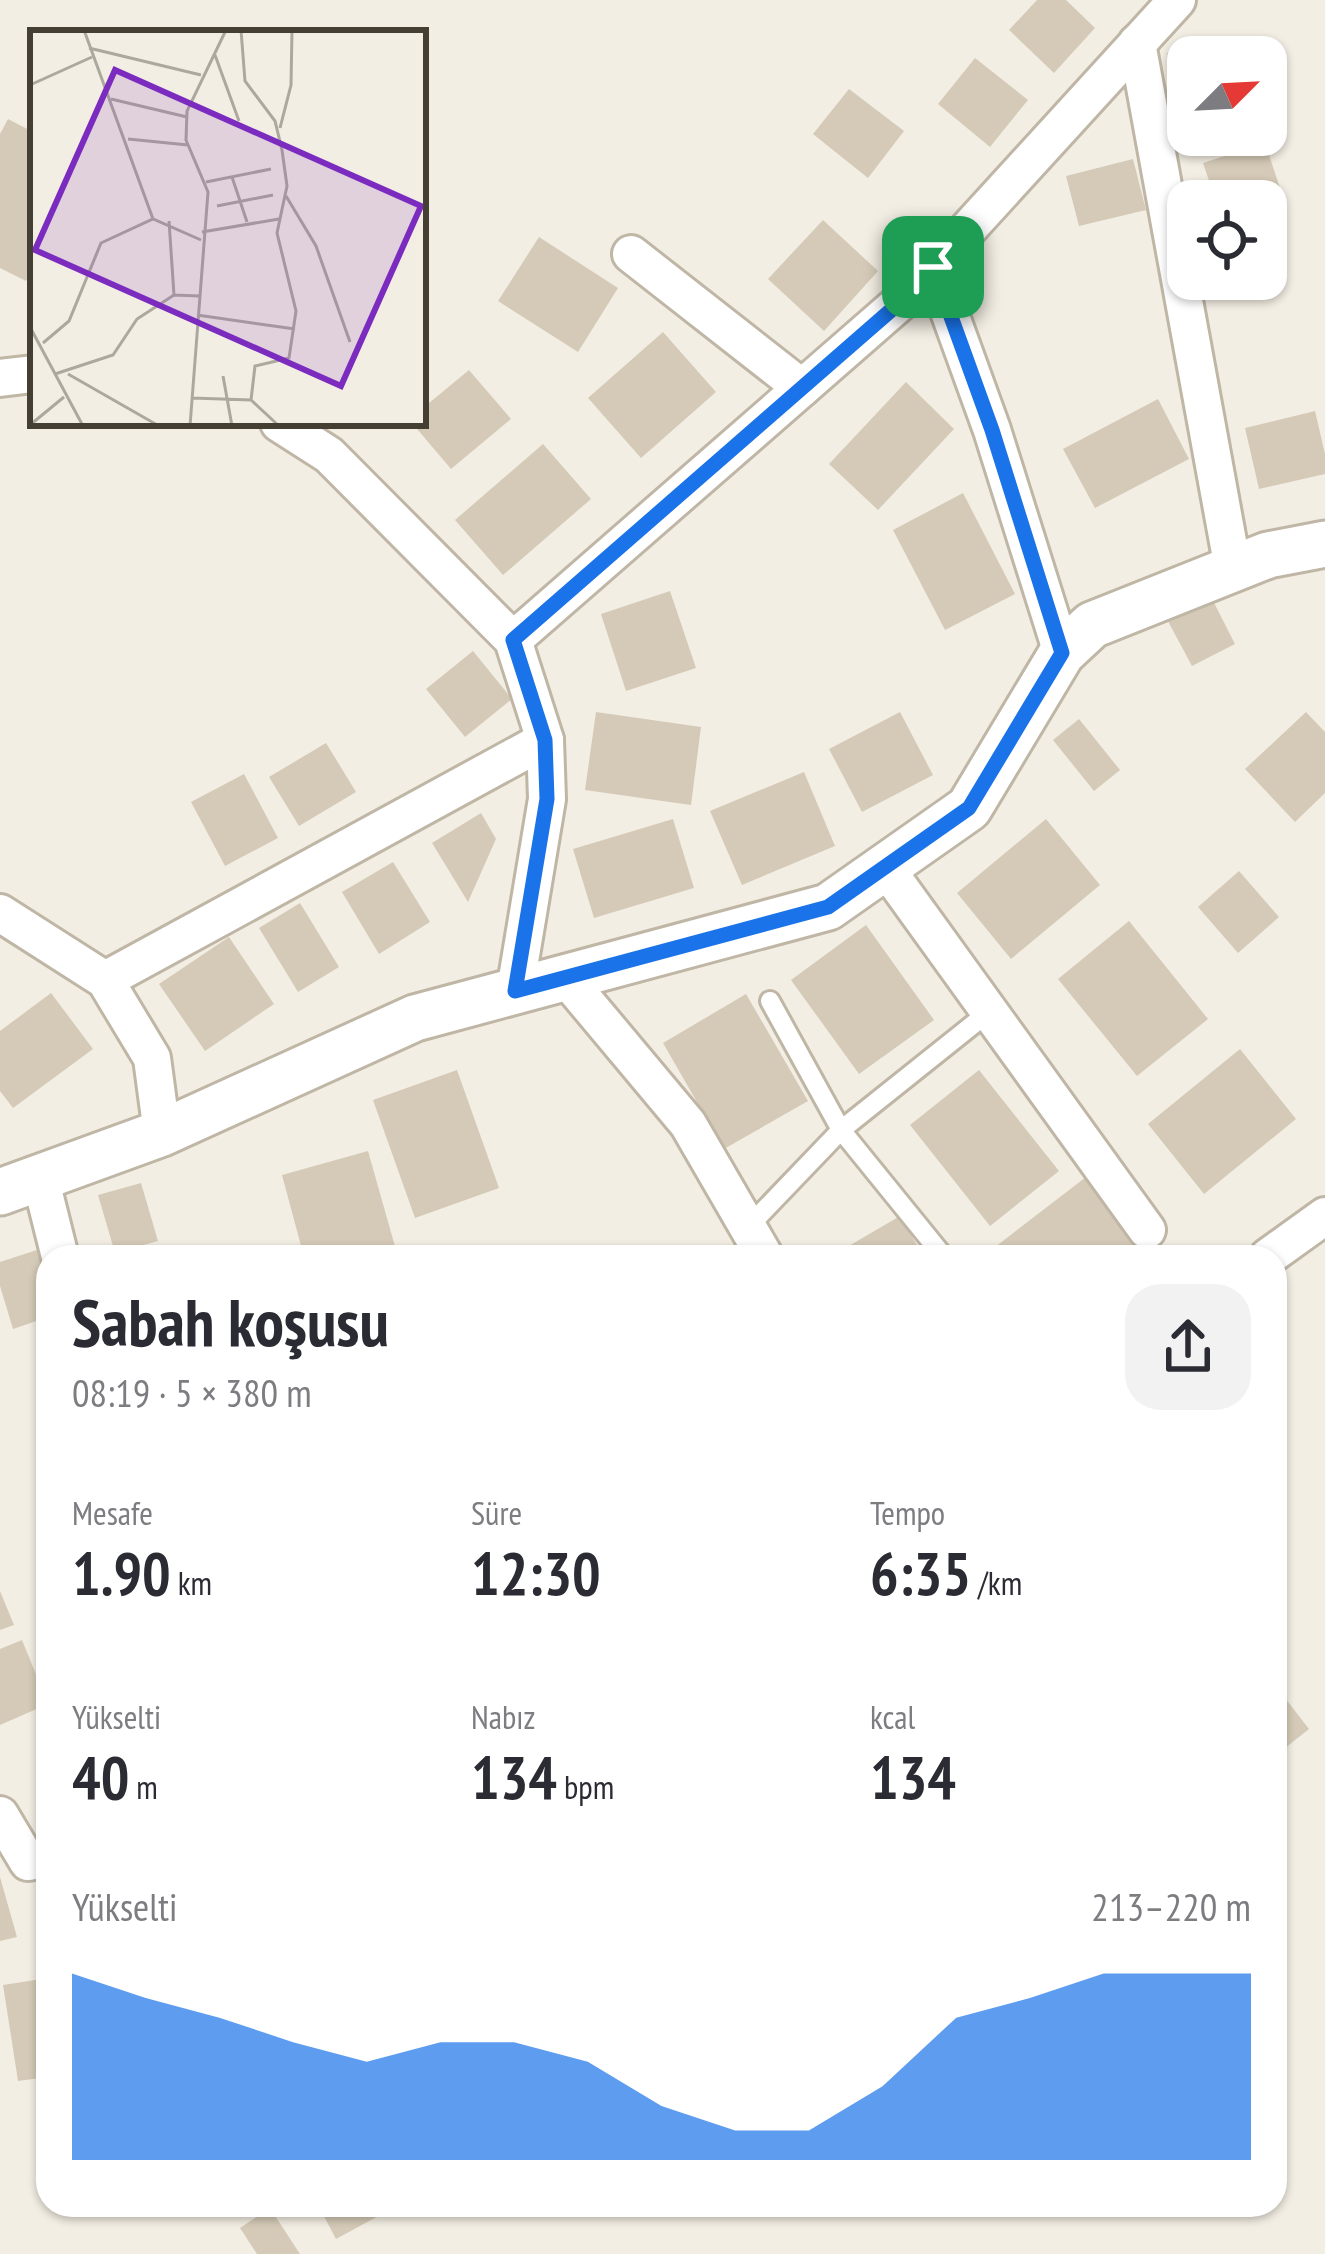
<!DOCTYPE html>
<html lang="tr">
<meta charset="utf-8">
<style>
body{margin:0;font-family:"PT Sans Narrow",sans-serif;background:#f2f2f3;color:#2b2b33;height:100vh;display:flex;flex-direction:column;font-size:45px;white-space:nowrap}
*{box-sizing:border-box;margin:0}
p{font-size:39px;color:#7c7c81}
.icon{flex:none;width:66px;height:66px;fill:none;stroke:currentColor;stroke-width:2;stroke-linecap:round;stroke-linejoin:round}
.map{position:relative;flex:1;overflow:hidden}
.side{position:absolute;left:36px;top:1245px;width:1251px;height:972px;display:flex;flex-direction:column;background:#fff;border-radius:36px;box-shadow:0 3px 9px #0004}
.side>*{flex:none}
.needle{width:78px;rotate:66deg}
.buttons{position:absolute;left:1167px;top:36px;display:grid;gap:24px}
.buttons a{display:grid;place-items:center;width:120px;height:120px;border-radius:24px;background:#fff;box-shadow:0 3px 9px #0004;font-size:60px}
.pin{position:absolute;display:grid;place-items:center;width:102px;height:102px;color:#fff;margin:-51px;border-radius:24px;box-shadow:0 6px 18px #0006}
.round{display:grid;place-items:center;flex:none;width:126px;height:126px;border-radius:36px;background:#f2f2f3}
.summary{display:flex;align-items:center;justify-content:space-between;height:204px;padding:0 36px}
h1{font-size:66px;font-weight:700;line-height:90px}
.figures{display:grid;grid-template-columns:repeat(3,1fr);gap:18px;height:204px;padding:12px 36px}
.figures div{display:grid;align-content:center}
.figures b{font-size:60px;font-weight:700}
.figures small{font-size:33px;font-weight:400}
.figures p{font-size:33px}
.chart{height:336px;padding:24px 36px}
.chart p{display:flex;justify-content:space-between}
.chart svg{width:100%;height:216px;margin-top:12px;fill:#1a73e8;opacity:.7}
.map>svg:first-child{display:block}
.building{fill:#d5cab7}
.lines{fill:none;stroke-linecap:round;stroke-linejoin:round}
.service-casing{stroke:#bfb6a5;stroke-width:24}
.minor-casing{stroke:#bfb6a5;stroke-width:42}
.tertiary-casing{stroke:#bfb6a5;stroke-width:51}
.service{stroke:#fff;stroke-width:18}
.minor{stroke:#fff;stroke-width:36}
.tertiary{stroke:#fff;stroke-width:45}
.route-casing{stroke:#fff;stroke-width:24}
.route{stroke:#1a73e8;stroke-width:15}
.inset-road{fill:none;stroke:#ada89d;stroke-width:3}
.view{fill:#7b2cbf;fill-opacity:0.15;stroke:#7b2cbf;stroke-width:6}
.inset-edge{fill:none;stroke:#453e33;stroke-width:6}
</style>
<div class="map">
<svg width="1325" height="2254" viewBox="0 0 1325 2254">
<rect width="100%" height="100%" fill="#f3eee3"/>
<g class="building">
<polygon points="1037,0 1066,0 1095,28 1054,73 1009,30"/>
<polygon points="1242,36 1247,57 1188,57 1188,119 1183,120 1167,53"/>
<polygon points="975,58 1028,100 990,147 938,104"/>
<polygon points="849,89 904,131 868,178 813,134"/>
<polygon points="8,119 33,132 33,268 26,281 0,268 0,134"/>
<polygon points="1265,143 1280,188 1239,201 1216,201 1203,163"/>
<polygon points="1133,159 1146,210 1079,226 1066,176"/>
<polygon points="823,220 878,271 824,331 768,279"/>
<polygon points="539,237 618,288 578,352 498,301"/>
<polygon points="663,332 716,392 641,458 588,398"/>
<polygon points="469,370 511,419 451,469 412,423 423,423 423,408"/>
<polygon points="906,382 954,429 878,510 829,464"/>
<polygon points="1158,399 1189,459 1095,508 1063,449"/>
<polygon points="1315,411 1325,454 1325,474 1259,489 1245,428"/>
<polygon points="543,444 591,499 503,575 455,520"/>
<polygon points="963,493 1015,594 945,630 893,530"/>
<polygon points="1206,587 1235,644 1192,666 1162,610"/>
<polygon points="670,591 696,668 626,691 601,614"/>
<polygon points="473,651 512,699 465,737 426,689"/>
<polygon points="596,712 701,727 691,805 585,790"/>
<polygon points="900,712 933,775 862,812 829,749"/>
<polygon points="1306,712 1325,732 1325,793 1295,822 1245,769"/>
<polygon points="1079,719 1120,770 1094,791 1053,740"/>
<polygon points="326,743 356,792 299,826 269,777"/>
<polygon points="804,772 835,846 742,885 710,811"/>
<polygon points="244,774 278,838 225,866 191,802"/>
<polygon points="481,813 496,839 468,902 432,843"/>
<polygon points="673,819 694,888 594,918 573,849"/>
<polygon points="1046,819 1100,885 1011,959 957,893"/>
<polygon points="393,862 430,922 379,954 342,892"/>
<polygon points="1239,871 1279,917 1238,953 1198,907"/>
<polygon points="300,903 339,967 298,992 259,928"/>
<polygon points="1129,921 1208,1019 1137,1076 1058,979"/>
<polygon points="866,925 934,1020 859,1074 791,980"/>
<polygon points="229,937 274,1004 205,1051 159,984"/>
<polygon points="51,993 93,1049 13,1108 0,1091 0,1031"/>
<polygon points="746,994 808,1101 724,1149 663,1043"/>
<polygon points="1240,1049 1296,1119 1204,1194 1148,1124"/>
<polygon points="457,1070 499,1188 415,1218 373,1100"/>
<polygon points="979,1070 1059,1171 990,1226 910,1125"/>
<polygon points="368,1151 398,1257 304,1257 282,1175"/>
<polygon points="1086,1177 1148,1257 1003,1257 995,1247"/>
<polygon points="141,1183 158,1241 115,1253 98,1195"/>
<polygon points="900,1216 924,1257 830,1257"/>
<polygon points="40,1249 48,1273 48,1317 13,1329 0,1286 0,1262"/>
<polygon points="48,1444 48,1489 46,1489 36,1447"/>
<polygon points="0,1591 14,1625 0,1630"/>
<polygon points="22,1640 48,1704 0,1725 0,1649"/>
<polygon points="1275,1685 1309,1729 1275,1756"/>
<polygon points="0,1877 17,1937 0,1941"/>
<polygon points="48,1885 48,1929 45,1929 39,1887"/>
<polygon points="48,1978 48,2077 18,2081 3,1985"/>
<polygon points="318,2205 378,2205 382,2214 336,2239"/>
<polygon points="270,2208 300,2254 257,2254 240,2228"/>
</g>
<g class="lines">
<defs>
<g id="service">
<polyline points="770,1001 841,1130 944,1257"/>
<polyline points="748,1227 841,1130 990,1011"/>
</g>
<g id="minor">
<polyline points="1137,43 1233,569"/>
<polyline points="631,254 802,388"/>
<polyline points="933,267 992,430 1062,653"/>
<polyline points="0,378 33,374"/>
<polyline points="279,423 329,455 513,640 545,740 547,799 515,991"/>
<polyline points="513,640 905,298 1177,0"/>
<polyline points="885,867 1147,1230"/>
<polyline points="0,913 105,980 152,1058 162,1133"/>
<polyline points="565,977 688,1124 765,1257"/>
<polyline points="105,980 545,740"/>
<polyline points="40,1177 60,1257"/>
<polyline points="1268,1257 1325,1216"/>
<polyline points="0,1815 28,1862 48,1858"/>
</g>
<polyline id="tertiary" points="0,1192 162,1133 415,1018 828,907 969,808 1062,653 1092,625 1268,555 1325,544"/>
</defs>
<use href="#service" class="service-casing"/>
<use href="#minor" class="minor-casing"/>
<use href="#tertiary" class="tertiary-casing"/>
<use href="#service" class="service"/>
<use href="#minor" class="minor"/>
<use href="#tertiary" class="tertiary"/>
</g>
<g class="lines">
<defs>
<polygon id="route" points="933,267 992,430 1062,653 969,808 828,907 515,991 547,799 545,740 513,640 905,298"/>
</defs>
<use href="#route" class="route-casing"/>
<use href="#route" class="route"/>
</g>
<g transform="translate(30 30)">
<rect width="396" height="396" fill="#f3eee3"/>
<path class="inset-road" d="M54,0L123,189M211,0L215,51L245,91L252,120L257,156L247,203L266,281L259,328L225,336L221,370M59,18L171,45M185,25L209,91M0,55L62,27M81,69L157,87M250,98L261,55L262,0M98,109L158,115M202,147L217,192M176,152L241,139M256,166L286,216L320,312M187,176L243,165M139,191L144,265M172,202L249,189M167,285L265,299M0,297L53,396M13,313L39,291L71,213L123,189L171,210M25,344L83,325L107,289L144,265L169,266M38,344L129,396M193,346L202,396M162,368L221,370M221,370L249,396M0,395L34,367M160,396L178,162L156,110L157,81L196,0"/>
<path class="view" d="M85,40L391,176L311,356L5,220Z"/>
<rect width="396" height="396" class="inset-edge"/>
</g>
</svg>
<div class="buttons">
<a><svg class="needle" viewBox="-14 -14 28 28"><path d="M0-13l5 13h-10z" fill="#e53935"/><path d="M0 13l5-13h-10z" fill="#7c7c81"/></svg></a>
<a><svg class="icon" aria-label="locate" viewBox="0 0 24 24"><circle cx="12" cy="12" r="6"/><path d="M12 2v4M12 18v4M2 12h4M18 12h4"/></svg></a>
</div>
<div class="pin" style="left:933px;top:267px;background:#1e9e55"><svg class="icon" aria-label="arrive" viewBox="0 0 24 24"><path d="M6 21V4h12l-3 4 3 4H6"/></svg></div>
<section class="side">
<div class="summary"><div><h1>Sabah koşusu</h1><p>08:19 · 5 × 380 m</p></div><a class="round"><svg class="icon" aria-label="share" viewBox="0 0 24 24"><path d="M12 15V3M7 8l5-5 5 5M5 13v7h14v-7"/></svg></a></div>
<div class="figures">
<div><p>Mesafe</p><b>1.90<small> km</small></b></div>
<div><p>Süre</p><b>12:30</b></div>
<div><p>Tempo</p><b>6:35<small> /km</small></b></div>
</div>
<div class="figures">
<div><p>Yükselti</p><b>40<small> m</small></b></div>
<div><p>Nabız</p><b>134<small> bpm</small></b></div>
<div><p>kcal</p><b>134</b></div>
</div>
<div class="chart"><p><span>Yükselti</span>213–220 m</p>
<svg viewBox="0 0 160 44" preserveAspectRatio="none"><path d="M0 44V6L10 11L20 15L30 20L40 24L50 20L60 20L70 24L80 33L90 38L100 38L110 29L120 15L130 11L140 6L150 6L160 6V44z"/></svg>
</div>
</section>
</div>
